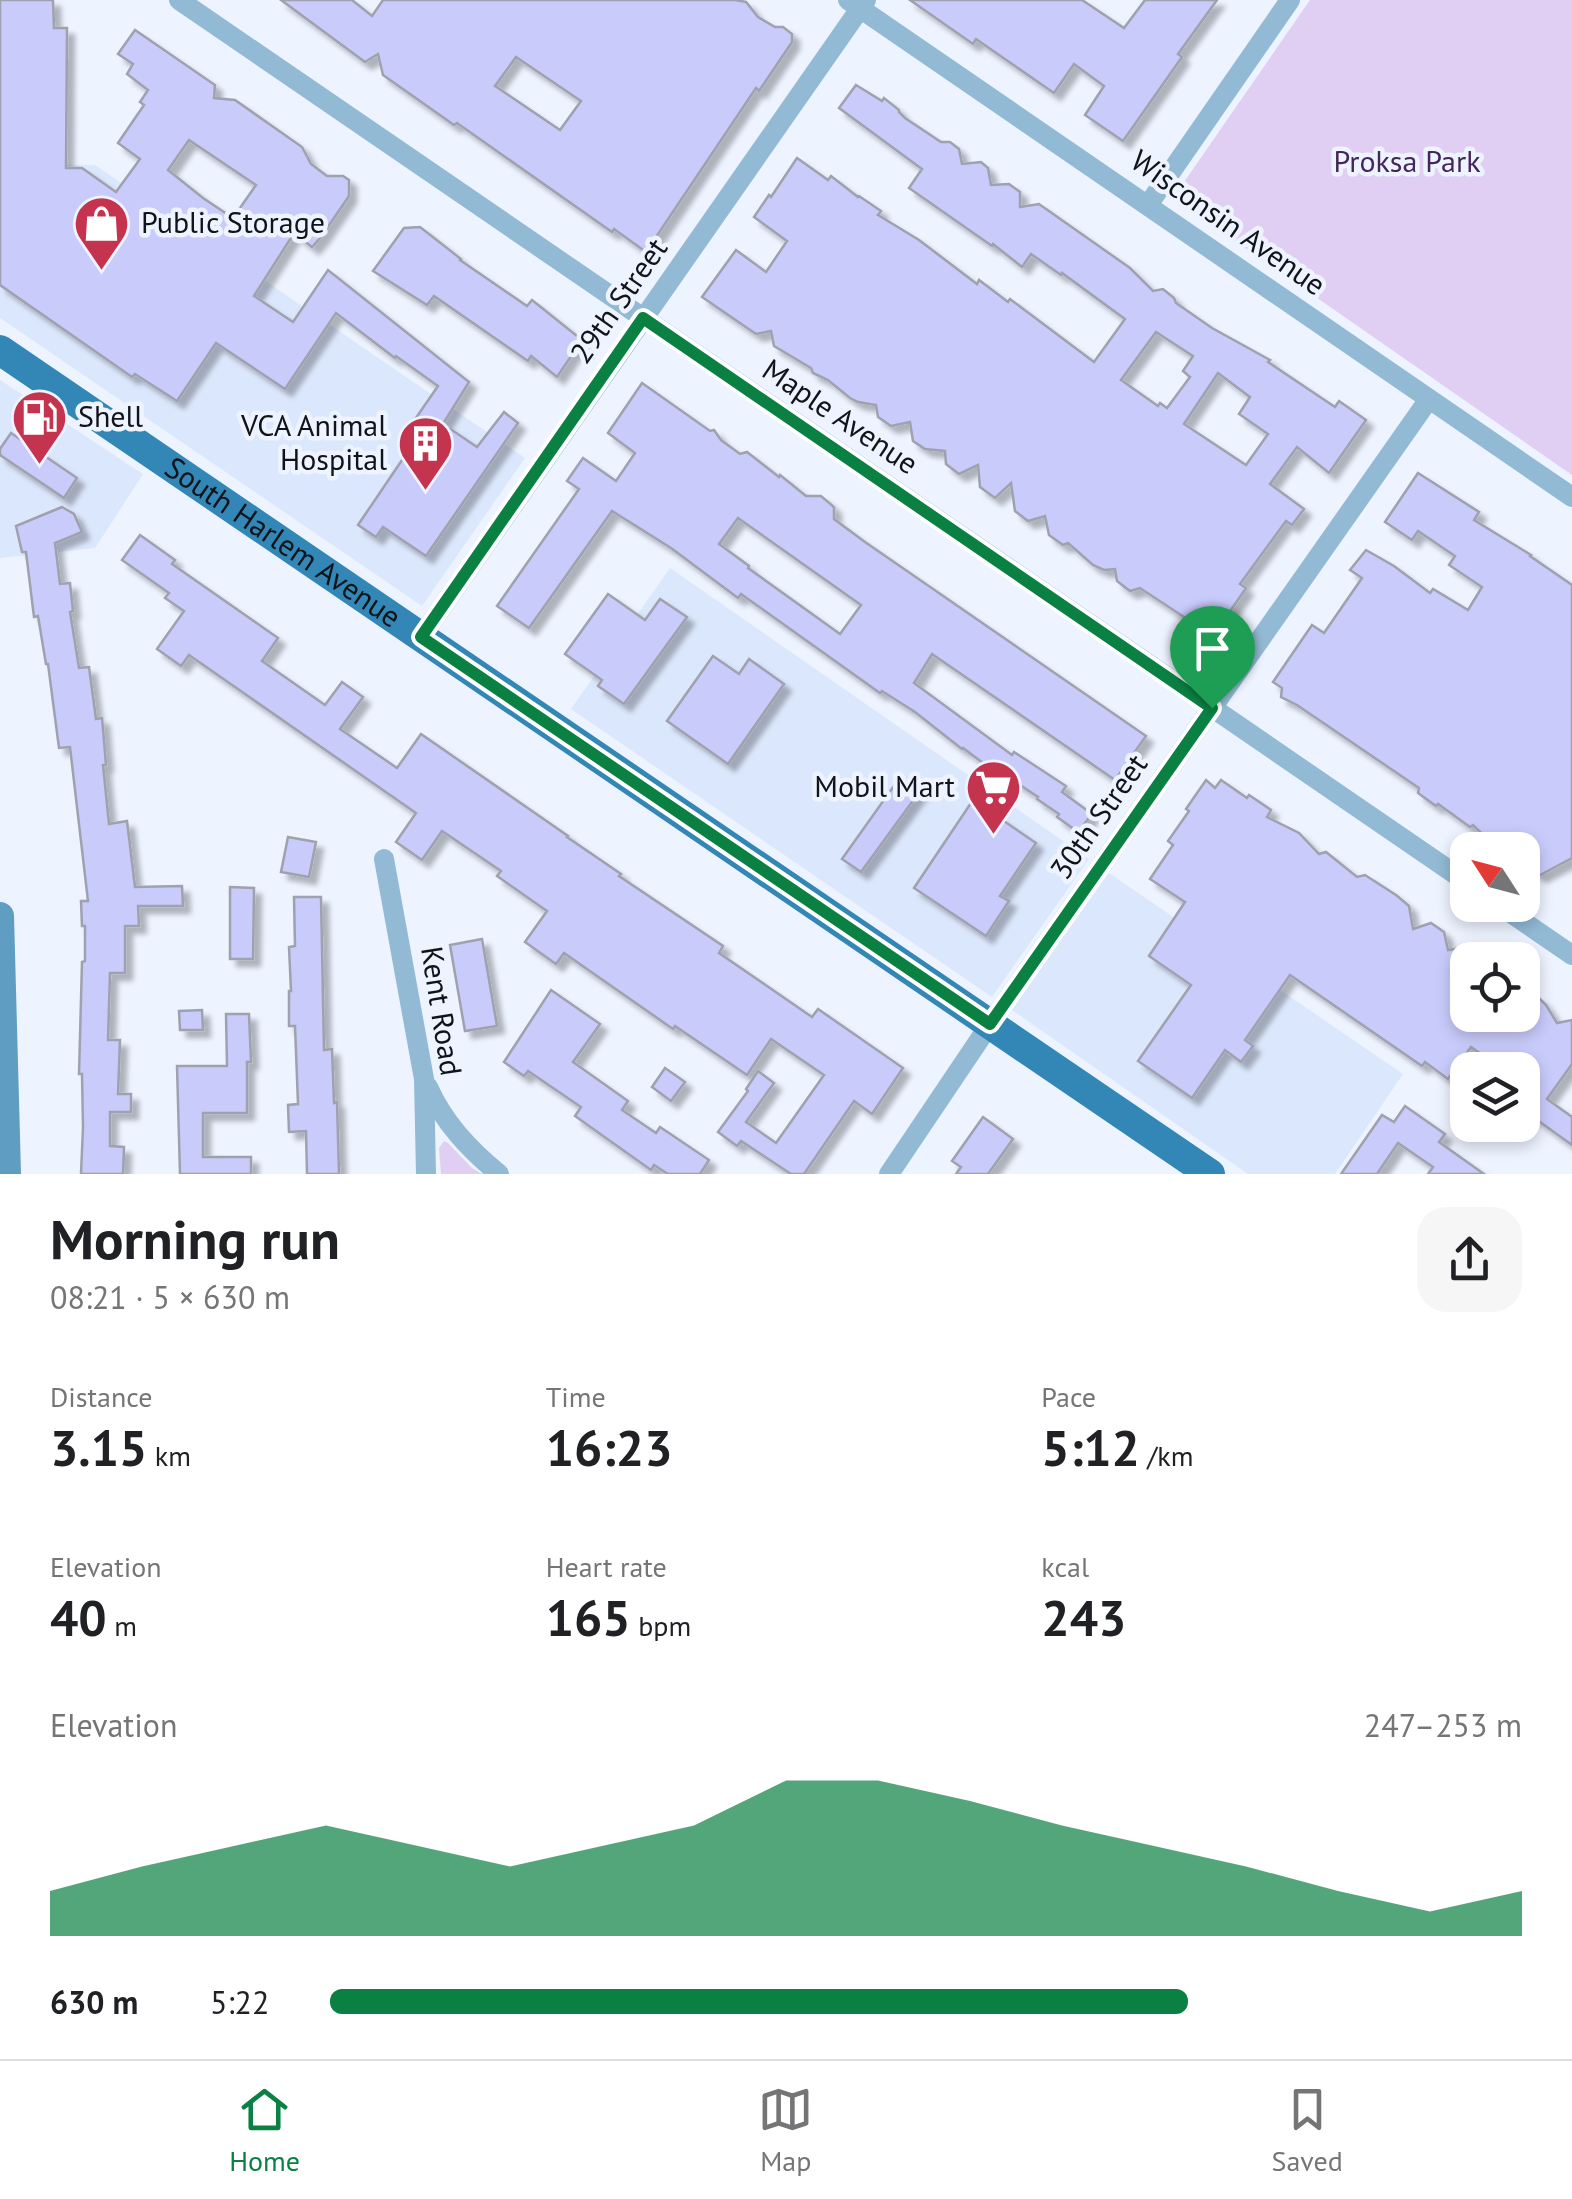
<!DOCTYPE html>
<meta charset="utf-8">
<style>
body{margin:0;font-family:"PT Sans",sans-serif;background:#f6f6f6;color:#202124;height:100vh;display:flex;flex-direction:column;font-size:38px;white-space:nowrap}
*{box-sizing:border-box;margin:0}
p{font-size:32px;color:#757577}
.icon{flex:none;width:55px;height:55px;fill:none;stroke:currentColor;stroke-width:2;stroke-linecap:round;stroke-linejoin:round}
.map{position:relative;height:1174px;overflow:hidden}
.panel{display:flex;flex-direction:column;background:#fff;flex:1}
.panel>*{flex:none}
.needle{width:65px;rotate:306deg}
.controls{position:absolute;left:1450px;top:832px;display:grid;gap:20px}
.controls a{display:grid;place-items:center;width:90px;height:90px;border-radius:20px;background:#fff;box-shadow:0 5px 15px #0003;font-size:50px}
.pin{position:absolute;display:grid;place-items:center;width:85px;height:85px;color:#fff;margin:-102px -42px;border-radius:50% 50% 50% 0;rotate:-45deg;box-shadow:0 0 10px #0007}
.pin .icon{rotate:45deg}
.round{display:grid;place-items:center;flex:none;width:105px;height:105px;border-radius:30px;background:#f6f6f6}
.head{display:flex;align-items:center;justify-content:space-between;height:170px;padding:0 50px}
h1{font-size:55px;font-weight:700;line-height:75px}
.metrics{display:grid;grid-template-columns:repeat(3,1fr);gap:15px;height:170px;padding:10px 50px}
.metrics div{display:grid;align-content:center}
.metrics b{font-size:50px;font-weight:700}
.metrics small{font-size:28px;font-weight:400}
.metrics p{font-size:28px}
.chart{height:280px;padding:20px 50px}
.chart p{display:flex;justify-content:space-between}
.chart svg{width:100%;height:180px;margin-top:10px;fill:#0b8043;opacity:.7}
ul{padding:0 50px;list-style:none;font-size:32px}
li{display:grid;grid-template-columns:160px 120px 1fr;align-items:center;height:75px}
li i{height:25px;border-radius:12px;background:#0b8043}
.menu{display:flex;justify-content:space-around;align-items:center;height:140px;border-top:2px solid #e0e0e0;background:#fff;font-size:28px;color:#757577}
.menu a{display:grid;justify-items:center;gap:5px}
.menu .on{color:#0b8043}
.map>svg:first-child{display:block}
.built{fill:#dbe7fc}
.green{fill:#e0cff3}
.building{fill:#c9cbfb;stroke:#a0a1af;stroke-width:2.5;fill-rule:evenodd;filter:url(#shadow)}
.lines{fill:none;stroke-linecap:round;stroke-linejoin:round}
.street{stroke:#92bad4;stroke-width:20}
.secondary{stroke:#5f9dc3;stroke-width:28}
.primary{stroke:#3387b7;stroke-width:30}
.route-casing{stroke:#fff;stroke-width:20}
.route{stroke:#0b8043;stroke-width:12}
.labels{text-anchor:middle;stroke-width:9;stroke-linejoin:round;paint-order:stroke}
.park-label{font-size:30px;fill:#43265c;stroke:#edf3ff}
.poi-label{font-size:30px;fill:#101318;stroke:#edf3ff;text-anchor:start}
.street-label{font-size:30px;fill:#101318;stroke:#edf3ff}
</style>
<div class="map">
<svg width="1572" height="1174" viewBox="0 0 1572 1174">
<defs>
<filter id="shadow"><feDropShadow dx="7" dy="7" stdDeviation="2.5" flood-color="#0004"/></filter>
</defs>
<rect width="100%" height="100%" fill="#edf3ff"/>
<g class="built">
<polygon points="0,164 95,165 525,458 422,606 0,318"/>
<polygon points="0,380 143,474 95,548 0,558"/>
<polygon points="670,568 1089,859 992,997 571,709"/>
<polygon points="1109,873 1403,1074 1335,1174 1248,1174 1012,1010"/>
</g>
<g class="green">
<polygon points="1310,0 1572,0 1572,475 1173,198"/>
<polygon points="444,1141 448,1143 472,1168 482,1174 441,1174 439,1148"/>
</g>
<g class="building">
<path d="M0,0H53L54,28H67L66,168H82L116,192L140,159L118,143L144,105L140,102L148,90L127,74L133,64L118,54L135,30L215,85L214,98L235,100L302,147L311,164L327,176H343L349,180V196L321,237L312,247L294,233L254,296L293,322L328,270L469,382L443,424L477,447L504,412L518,423L426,556L383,527L376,537L358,525L419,435L409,428L438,386L396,356L395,358L336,313L285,389L216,343L177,401L135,374L132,377L0,285ZM189,140L256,185L233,218L203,198L168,170Z"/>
<path d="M281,0H352L372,16L383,0H735L746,2L758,17L775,27H783L792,34V42L759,91L756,88L646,252L614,229L612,232L457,123L454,125L383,75L378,54L365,62ZM516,57L581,101L560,130L495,86Z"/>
<polygon points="910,0 1082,0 1124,28 1145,0 1217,0 1178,54 1182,57 1123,141 1085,115 1104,86 1074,64 1054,93 976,39 973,44"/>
<path d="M856,85L882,101L884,98L899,110V112L905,118L941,142H950L959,149L962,164L981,162L988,168L991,185L1009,184L1020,192V207L1039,204L1130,268L1153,291L1163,289L1174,298L1176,303L1212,328L1270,360L1268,362L1335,407L1339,401L1366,420L1329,473L1297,447L1270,484L1304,509L1292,525L1286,521L1240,584L1246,588L1213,636L1140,588L1130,591L1117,581L1115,569L1104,570L1093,565L1068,543L1063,545L1049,535L1045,516L1028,521L1015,511L1011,483L995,498L980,487L978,465L959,474L946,464L945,451L925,449L913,441L910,422L891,426L878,417L876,405L858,402L850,398L828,380L813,373L811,368L774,346L771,331L756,334L702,297L736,250L766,272L787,241L754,217L769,195L771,197L797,158L828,180L831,176L858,197L859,196L881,211L878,215L919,240L977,284L979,280L1008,302L1010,299L1094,362L1125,319L1062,273L1061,275L1031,254L1022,267L993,244L992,246L909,188L922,169L839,108ZM1156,332L1193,356L1183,371L1190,377L1167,408L1160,403L1158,406L1121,380ZM1218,373L1250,397L1239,414L1268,434L1246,465L1184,424Z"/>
<polygon points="420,227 461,259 460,260 527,306 532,300 582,340 557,377 531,356 528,361 434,296 427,305 373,271 404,228"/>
<path d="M642,383L710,431L714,430L721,440L740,454L747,452L779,477L780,475L806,496H821L834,507V519L865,542L1146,736L1115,780L932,654L914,683L1012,755L1014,752L1066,786L1062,792L1092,814L1078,832L1057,817L1059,814L1037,799L1038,797L993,767L991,769L963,748L962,749L915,712L882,691L880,693L741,594L738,598L671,548L612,511L529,628L497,606L579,489L567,481L583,458L616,481L635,453L608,433ZM738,518L861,605L840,634L748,568L749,566L719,544Z"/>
<polygon points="11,433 77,478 64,498 0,455 0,449"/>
<polygon points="1418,473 1479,512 1474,520 1531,555 1530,556 1572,585 1572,858 1540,875 1531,870 1522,858 1522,850 1497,848 1473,825 1470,827 1438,804 1436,806 1418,793 1419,788 1297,705 1281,697 1282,688 1273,682 1312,625 1324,633 1362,578 1350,570 1366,550 1394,566 1430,593 1433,589 1468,610 1482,587 1449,565 1455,556 1418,531 1412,540 1385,522"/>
<polygon points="62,507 74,514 82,532 55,543 60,584 70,583 73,611 70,612 79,668 89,667 96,719 102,718 106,765 103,765 109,824 127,821 135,887 182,886 183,906 138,906 139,926 125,926 125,973 110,973 108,1040 120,1040 118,1094 131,1094 131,1112 110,1112 110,1146 124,1147 123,1174 81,1174 83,1127 82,1074 79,1074 82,962 85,961 85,926 82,926 81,901 88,901 70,747 59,748 48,664 46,664 38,616 34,617 26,552 22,552 16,526"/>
<polygon points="140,535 175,560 172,564 278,638 262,661 325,705 342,682 363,697 340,729 397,768 421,734 568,836 567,837 621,874 619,876 723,946 719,953 812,1017 818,1009 903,1068 872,1114 854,1101 804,1174 791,1174 741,1141 737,1146 718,1132 748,1091 746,1089 758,1071 774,1083 746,1122 776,1143 824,1075 771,1039 747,1075 675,1026 673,1029 564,953 556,964 525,942 547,911 497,876 501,871 442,831 422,860 396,842 416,813 189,655 181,666 157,649 184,611 165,598 169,593 122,560"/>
<polygon points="608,594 645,620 660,599 687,617 624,704 598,686 602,680 565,654"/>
<polygon points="713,656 739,674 749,659 784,684 728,764 667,721"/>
<polygon points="901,776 920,791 861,872 842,859"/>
<polygon points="1206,780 1215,788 1221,780 1247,798 1249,795 1271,810 1267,817 1299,833 1319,854 1326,852 1357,877 1365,875 1396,895 1409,906 1413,929 1431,923 1444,932 1448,950 1468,947 1468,1015 1522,1015 1522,997 1538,997 1546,1005 1557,1023 1572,1020 1572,1064 1547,1099 1572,1117 1572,1145 1522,1109 1522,1070 1504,1070 1471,1047 1448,1079 1425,1062 1422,1066 1290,975 1245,1040 1253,1046 1241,1062 1225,1050 1192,1098 1138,1061 1191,985 1149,956 1185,902 1150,879 1173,845 1168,841 1189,811 1186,809"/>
<polygon points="973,800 1036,843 1000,896 1009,901 986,936 914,888"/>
<polygon points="288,837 316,842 309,877 281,872"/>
<polygon points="230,887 254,888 253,959 230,959"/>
<polygon points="294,897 321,897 324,1050 332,1049 334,1103 337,1102 339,1174 307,1174 306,1131 289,1132 288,1105 298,1104 295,1026 289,1026 289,991 291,991 289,947 295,946"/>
<polygon points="482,939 497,1026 465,1031 450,945"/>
<polygon points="551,990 600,1024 573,1062 628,1101 622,1110 656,1133 660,1127 709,1160 700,1174 668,1174 654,1165 651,1170 575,1116 581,1107 528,1071 524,1076 504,1062"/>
<polygon points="202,1010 203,1030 180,1030 179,1011"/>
<polygon points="226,1014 249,1014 251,1062 247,1062 247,1113 203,1113 203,1157 251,1157 251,1174 180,1174 177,1066 227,1066"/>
<polygon points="665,1068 685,1082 671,1101 652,1087"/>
<polygon points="1405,1106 1445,1134 1439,1142 1484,1174 1428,1174 1433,1167 1398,1143 1377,1174 1341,1174 1382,1115 1394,1122"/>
<polygon points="983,1117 1013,1139 988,1174 956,1174 961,1167 952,1161"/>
</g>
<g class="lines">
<g class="street">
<polyline points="179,0 1468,883"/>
<polyline points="848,0 1572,497"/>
<polyline points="1148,205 1290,0"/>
<polyline points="421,637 866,0"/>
<polyline points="384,859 424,1079 426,1174"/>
<polyline points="1499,905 1572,955"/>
<path d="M428,1087C444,1123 469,1149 499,1174"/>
<polyline points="889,1174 990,1024 1429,399"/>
</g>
<polyline class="secondary" points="0,916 7,1174"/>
<path class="primary" id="s1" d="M0,350L1210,1174"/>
</g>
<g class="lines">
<defs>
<polygon id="route" points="643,318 1212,708 990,1024 421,637"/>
</defs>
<use href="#route" class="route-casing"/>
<use href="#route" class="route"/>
</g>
<defs>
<symbol id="shop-pin" viewBox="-11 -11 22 30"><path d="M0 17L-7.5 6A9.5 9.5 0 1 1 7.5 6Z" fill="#c5344e" stroke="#edf3ff"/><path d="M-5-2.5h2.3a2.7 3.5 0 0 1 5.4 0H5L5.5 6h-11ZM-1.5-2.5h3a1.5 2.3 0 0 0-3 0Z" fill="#fff"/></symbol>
<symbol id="fuel-pin" viewBox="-11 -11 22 30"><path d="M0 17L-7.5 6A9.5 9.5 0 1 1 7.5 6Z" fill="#c5344e" stroke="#edf3ff"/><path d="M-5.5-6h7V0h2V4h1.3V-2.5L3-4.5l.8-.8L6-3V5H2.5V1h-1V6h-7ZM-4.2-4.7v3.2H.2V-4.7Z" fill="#fff"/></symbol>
<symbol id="building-pin" viewBox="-11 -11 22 30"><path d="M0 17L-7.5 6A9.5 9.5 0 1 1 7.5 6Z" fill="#c5344e" stroke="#edf3ff"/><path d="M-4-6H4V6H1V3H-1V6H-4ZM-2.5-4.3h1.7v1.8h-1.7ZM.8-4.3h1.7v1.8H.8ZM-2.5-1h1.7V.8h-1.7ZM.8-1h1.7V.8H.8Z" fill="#fff"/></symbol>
<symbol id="supermarket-pin" viewBox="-11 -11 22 30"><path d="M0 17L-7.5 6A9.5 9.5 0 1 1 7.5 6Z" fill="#c5344e" stroke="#edf3ff"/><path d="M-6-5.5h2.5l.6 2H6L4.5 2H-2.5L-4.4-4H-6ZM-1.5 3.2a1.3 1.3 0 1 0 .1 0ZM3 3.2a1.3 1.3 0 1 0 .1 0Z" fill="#fff"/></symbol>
</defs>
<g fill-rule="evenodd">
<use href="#shop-pin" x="70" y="192" width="63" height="86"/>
<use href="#fuel-pin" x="8" y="386" width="63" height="86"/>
<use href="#building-pin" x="394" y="412" width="63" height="86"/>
<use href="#supermarket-pin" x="962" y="756" width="63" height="86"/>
</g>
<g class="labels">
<g class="park-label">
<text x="1407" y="172">Proksa Park</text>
</g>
<g class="poi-label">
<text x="141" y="233">Public Storage</text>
<text x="78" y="427">Shell</text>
<text x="387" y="436" text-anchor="end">VCA Animal<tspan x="387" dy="34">Hospital</tspan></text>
<text x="955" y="797" text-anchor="end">Mobil Mart</text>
</g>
<g class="street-label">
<text transform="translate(1228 223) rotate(35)" y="10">Wisconsin Avenue</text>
<text transform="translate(619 301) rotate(-55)" y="10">29th Street</text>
<text transform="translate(840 417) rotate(34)" y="10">Maple Avenue</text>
<text dy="10" stroke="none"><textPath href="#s1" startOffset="342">South Harlem Avenue</textPath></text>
<text transform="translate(1099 817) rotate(-55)" y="10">30th Street</text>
<text transform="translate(441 1011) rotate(81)" y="10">Kent Road</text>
</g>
</g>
</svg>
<div class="controls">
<a><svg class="needle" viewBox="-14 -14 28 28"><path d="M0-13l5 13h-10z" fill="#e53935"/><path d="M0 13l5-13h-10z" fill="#757577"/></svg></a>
<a><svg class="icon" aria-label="locate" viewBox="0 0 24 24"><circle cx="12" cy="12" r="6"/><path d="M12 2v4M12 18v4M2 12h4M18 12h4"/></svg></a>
<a><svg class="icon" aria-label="layers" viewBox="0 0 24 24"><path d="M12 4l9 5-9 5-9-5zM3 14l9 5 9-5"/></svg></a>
</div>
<div class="pin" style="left:1212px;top:708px;background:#1e9e55"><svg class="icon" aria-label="arrive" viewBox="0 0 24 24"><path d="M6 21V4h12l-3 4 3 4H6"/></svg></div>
</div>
<section class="panel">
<div class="head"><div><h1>Morning run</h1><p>08:21 · 5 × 630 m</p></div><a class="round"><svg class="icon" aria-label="share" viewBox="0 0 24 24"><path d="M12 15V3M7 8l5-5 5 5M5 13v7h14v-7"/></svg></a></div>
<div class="metrics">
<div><p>Distance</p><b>3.15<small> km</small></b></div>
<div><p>Time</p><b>16:23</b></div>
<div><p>Pace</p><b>5:12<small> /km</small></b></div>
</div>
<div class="metrics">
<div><p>Elevation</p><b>40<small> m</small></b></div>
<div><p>Heart rate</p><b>165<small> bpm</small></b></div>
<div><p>kcal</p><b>243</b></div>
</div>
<div class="chart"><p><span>Elevation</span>247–253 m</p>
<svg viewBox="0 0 160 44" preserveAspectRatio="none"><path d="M0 44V33L10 27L20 22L30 17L40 22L50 27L60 22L70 17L80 6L90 6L100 11L110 17L120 22L130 27L140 33L150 38L160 33V44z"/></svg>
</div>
<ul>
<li><b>630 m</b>5:22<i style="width:72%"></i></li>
</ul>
</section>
<nav class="menu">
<a class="on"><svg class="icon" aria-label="home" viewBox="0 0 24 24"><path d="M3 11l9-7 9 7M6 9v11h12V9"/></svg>Home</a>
<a><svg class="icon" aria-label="map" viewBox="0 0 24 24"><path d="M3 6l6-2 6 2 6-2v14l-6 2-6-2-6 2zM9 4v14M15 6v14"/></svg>Map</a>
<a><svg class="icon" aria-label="saved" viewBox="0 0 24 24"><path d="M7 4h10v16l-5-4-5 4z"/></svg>Saved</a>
</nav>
